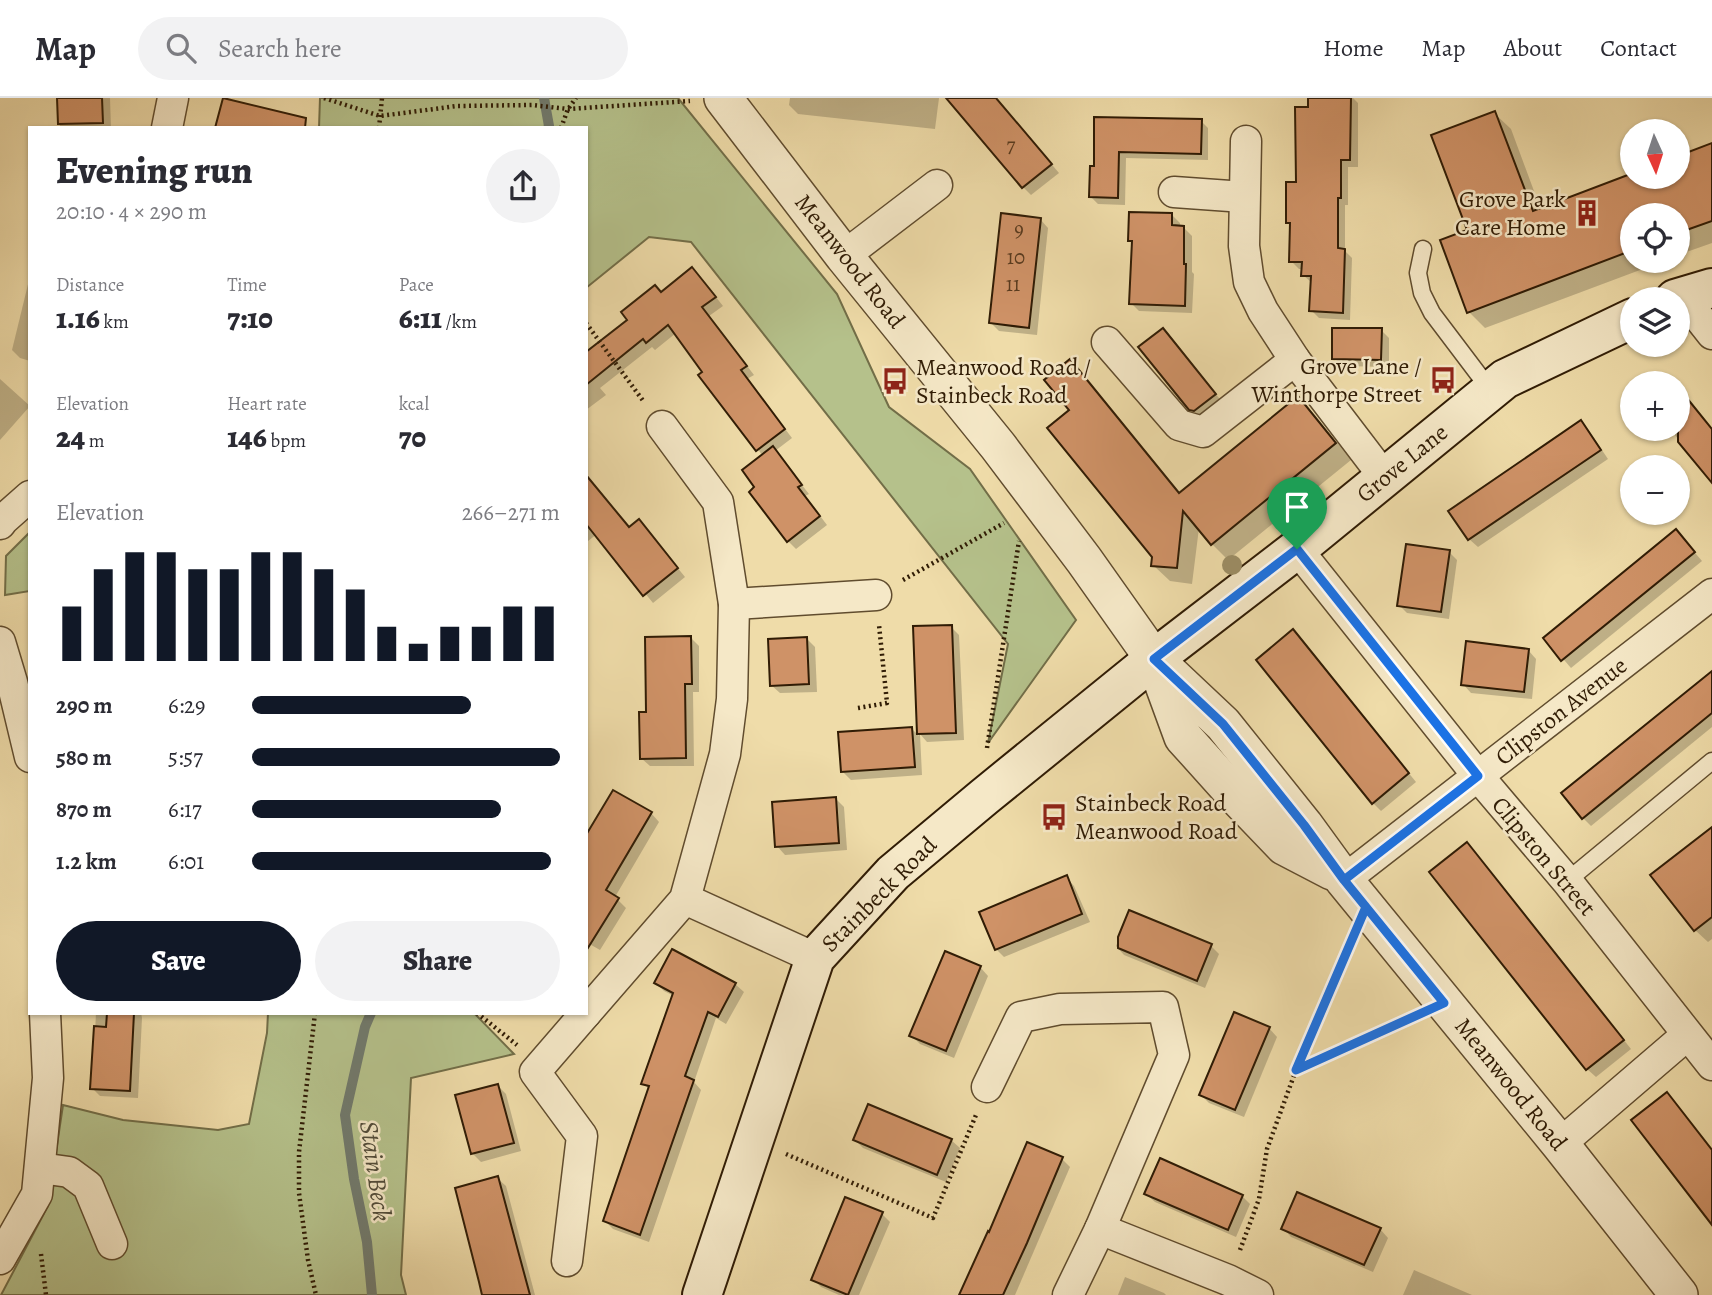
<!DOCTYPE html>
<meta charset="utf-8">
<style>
body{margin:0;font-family:Alegreya,serif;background:#f2f2f3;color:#2b2b33;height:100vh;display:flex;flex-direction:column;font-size:26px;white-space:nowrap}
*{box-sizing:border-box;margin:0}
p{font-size:23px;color:#7c7c81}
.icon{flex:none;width:38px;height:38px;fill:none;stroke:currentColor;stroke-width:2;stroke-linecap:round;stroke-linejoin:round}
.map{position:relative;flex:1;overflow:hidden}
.details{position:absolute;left:28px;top:28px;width:560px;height:889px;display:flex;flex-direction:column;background:#fff;border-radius:0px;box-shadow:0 2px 5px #0004}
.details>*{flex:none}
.needle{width:46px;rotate:177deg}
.buttons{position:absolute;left:1620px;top:21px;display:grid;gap:14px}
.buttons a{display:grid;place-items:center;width:70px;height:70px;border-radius:50%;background:#fff;box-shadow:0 2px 5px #0004;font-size:35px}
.pin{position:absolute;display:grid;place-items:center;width:60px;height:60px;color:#fff;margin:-72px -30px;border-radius:50% 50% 50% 0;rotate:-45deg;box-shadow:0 0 7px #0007}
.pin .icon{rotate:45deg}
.round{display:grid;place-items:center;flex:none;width:74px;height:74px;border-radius:37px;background:#f2f2f3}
.summary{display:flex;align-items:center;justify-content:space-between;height:119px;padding:0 28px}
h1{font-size:38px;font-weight:800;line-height:52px}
.stats{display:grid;grid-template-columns:repeat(3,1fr);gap:10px;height:119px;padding:7px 28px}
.stats div{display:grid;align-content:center}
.stats b{font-size:30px;font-weight:800}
.stats small{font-size:19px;font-weight:400}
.stats p{font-size:19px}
.chart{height:196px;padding:14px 28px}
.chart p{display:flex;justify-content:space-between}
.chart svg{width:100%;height:126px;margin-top:7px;stroke:#111827;stroke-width:6}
.action{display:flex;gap:14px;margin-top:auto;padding:14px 28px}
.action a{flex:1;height:80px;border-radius:42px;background:#111827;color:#fff;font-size:28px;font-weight:800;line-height:80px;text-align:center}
.action a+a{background:#f2f2f3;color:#2b2b33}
ul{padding:0 28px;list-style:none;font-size:23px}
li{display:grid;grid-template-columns:112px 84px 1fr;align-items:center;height:52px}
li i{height:18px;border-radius:9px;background:#111827}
header{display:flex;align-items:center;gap:42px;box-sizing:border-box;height:98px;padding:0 35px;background:#fff;border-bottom:2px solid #e1e1e2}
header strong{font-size:33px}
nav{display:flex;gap:38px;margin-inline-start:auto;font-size:24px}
.search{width:490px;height:63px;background:#f2f2f3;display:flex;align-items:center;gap:18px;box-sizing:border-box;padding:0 24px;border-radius:38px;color:#7c7c81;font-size:26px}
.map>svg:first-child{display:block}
.green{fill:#b5c18b;stroke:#726e48;stroke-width:2}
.shadow{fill:#0003}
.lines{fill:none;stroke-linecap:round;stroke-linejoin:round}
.stream{stroke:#717a6d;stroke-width:10}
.building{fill:#cf9267;stroke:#301c05;stroke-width:2}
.service-casing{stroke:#604c2e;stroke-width:19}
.minor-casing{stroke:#604c2e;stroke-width:33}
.tertiary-casing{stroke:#604c2e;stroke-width:40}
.secondary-casing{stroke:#301c05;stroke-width:42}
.path{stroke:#301c05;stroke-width:4.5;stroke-dasharray:2 3.5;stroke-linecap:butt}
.service{stroke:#f5e8c7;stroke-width:16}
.minor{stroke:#f5e8c7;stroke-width:30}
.tertiary{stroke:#f5e8c7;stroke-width:37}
.secondary{stroke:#f5e8c7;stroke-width:38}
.tree{fill:#9c8e65}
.route-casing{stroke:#fff;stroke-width:14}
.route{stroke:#1a73e8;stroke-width:9}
.labels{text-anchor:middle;stroke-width:5;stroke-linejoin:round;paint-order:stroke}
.number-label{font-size:21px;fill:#583a1e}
.poi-label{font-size:24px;fill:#301c05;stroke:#f5e8c7;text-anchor:end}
.street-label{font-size:24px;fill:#301c05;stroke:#f5e8c7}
.water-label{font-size:26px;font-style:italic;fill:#514b39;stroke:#f5e8c7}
</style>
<header>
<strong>Map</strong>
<div class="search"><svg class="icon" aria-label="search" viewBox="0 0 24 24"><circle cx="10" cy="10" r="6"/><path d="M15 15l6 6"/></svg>Search here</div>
<nav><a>Home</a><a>Map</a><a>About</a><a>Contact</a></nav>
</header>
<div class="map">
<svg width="1712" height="1197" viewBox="0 0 1712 1197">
<rect width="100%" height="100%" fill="#efdca9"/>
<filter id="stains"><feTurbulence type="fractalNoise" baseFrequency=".00286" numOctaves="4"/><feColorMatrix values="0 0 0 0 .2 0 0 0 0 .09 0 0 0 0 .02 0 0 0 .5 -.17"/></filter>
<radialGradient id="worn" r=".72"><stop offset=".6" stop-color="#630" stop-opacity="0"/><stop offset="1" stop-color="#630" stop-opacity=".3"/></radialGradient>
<g class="green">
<polygon points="320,0 678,0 837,196 889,309 970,371 1076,522 988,645 1008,546 691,144 649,139 586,190 586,30 319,30"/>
<polygon points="30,434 30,493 5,497 6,458"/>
<polygon points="268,915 474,915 514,956 411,980 401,1177 406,1197 1,1197 48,1108 63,1007 123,1022 218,1032 249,1026 267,935"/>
</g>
<g class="shadow">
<polygon points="59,0 110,0 111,30 60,30"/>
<polygon points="790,0 939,0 935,31 798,16 789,7"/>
<polygon points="966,0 995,0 1059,75 1031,97 1023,89"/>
<polygon points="1310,0 1353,0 1358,5 1358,69 1348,69 1348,107 1345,107 1345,153 1352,160 1350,222 1319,220 1311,212 1312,185 1303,177 1303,171 1299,171 1291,163 1292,129 1287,124 1297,86 1310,10"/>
<polygon points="1494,15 1511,31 1541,112 1633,79 1678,79 1712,47 1712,145 1678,157 1678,117 1633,117 1633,163 1664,163 1485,230 1469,214 1470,133"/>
<polygon points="1096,21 1201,23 1208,30 1208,62 1126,60 1125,107 1098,106 1091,99 1095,70"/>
<polygon points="1171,116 1180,125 1180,129 1184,130 1192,138 1192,174 1194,176 1192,215 1139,213 1131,205 1133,145 1130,142"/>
<polygon points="1040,121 1048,130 1037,237 999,233 991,225"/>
<polygon points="30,178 30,263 20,260 12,252"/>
<polygon points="700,179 723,208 709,218 754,277 747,281 792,340 775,353 809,396 805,398 827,427 796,451 788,443 757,389 763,358 701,277 705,274 676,235 655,252 652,249 600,290 606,297 586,312 586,256 662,195"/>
<polygon points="1381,232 1389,240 1389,269 1342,268 1334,260"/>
<polygon points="1171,240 1223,305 1199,319 1190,310"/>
<polygon points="1070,264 1086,280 1181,396 1298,300 1315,317 1351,362 1228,462 1212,446 1199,430 1192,486 1170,483 1153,467 1154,458 1071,312"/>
<polygon points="0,281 30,308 0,342"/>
<polygon points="1581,324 1589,333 1608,361 1478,449 1469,441"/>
<polygon points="1670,331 1712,331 1712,382"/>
<polygon points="586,377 630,431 647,432 685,479 653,505 597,436 588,443 586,442"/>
<polygon points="1684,442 1702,463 1571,570 1545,540"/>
<polygon points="1449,454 1457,462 1449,521 1407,515 1399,507"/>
<polygon points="951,529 959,537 964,642 927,644 920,636 922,677 851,682 842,673 911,630 919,638 914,530"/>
<polygon points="691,540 699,548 699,594 693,594 694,668 650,668 641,660 648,616"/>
<polygon points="807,541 815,549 817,594 780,595 771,587"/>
<polygon points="1301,542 1416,684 1381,713 1373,705"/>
<polygon points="1528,552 1536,561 1532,601 1471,595 1463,586"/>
<polygon points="1712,575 1712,629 1591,728 1583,720"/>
<polygon points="836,701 844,709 847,752 785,757 777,748"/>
<polygon points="651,715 659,724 615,799 626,810 600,852 586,844 586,771"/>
<polygon points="1712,731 1712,841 1708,844 1695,832"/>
<polygon points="1475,755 1631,951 1596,979 1587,971"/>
<polygon points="1066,779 1074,788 1090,824 1004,859 996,851"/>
<polygon points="1129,817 1211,848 1219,856 1205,890 1124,857 1116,848"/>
<polygon points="980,869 988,878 954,960 920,946 911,937"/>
<polygon points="656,885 735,886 744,894 726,926 716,920 694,984 701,992 649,1144 613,1131 605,1123 650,992 643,985 674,898 664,893"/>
<polygon points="96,915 141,915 142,920 138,1000 100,998 92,990"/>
<polygon points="1269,930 1277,939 1244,1019 1209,1005 1201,997"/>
<polygon points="497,987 506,996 521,1053 481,1064 473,1056"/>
<polygon points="855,1042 951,1042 960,1050 946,1084 863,1050"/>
<polygon points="1062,1061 1070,1069 1015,1197 960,1197"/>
<polygon points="497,1080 506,1088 535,1197 484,1197"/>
<polygon points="1146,1096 1242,1098 1250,1106 1236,1139 1155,1104"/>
<polygon points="882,1116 890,1124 859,1197 839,1197 821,1189 813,1181"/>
<polygon points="1283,1130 1380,1131 1388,1140 1373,1174 1291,1139"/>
<polygon points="1414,1172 1472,1197 1403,1197"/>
<polygon points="1125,1179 1164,1195 1166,1197 1118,1197"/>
</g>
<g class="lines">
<g class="stream">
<polyline points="544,0 549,28 548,30"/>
<polyline points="371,915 365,929 345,1017 354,1081 367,1144 372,1197"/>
</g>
</g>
<g class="building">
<polygon points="57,0 102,0 103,25 58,26"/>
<polygon points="223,0 306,20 305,30 215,30"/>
<polygon points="946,0 996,0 1052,66 1022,90"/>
<polygon points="1308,0 1351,0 1350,62 1341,62 1341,100 1338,100 1338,150 1345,151 1343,215 1309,213 1311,178 1301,178 1302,164 1289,164 1290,125 1286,125 1286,84 1296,84 1295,9 1308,9"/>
<polygon points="1495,13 1533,113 1633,75 1633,79 1678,79 1678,58 1712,45 1712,123 1678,135 1678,117 1633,117 1633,152 1467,215 1440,142 1467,132 1431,37"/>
<polygon points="1094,19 1202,21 1201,56 1119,54 1118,100 1089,99 1090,68 1094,68"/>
<polygon points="1129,114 1172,115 1172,127 1184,128 1184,166 1186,166 1185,208 1129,206 1132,143 1128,143"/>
<polygon points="1001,115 1041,120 1029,230 989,225"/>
<polygon points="692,169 716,199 702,209 747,268 741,272 785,331 756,353 698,277 702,274 668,227 646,245 643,241 586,287 586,254 627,222 621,214 655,187 661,194"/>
<polygon points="1163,230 1216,296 1194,313 1189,312 1138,249"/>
<polygon points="1332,230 1382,230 1381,262 1332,261"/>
<polygon points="1070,261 1179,395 1298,298 1336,345 1211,447 1183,413 1177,470 1151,468 1152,459 1047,330 1069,312 1044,282"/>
<polygon points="1678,289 1712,331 1712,385 1678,344"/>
<polygon points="1581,322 1601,352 1468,442 1448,413"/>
<polygon points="773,348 802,387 798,389 820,418 787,444 749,394 754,389 742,372"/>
<polygon points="586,377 629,429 639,421 678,470 643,498 586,426"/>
<polygon points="1676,431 1695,454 1561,563 1543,540"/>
<polygon points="1406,446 1450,452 1441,514 1397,508"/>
<polygon points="952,527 956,635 917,636 913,528"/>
<polygon points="1293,531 1409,675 1372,706 1256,562"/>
<polygon points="691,538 692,586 685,586 686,660 640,661 639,614 646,614 645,539"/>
<polygon points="807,539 809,586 770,588 768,541"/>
<polygon points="1466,543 1529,551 1524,594 1461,587"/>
<polygon points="1712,573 1712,615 1582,721 1561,695"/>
<polygon points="912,629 915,669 841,674 838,634"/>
<polygon points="613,692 652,714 606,792 619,800 586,853 586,737"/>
<polygon points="836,699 839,745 775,749 772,704"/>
<polygon points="1712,729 1712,819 1694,833 1650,777"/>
<polygon points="1467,744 1624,942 1586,972 1429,774"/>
<polygon points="1067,777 1082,816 995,852 979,814"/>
<polygon points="1129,812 1212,846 1197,883 1118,850 1118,839"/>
<polygon points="672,851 736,885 718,919 708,914 685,978 694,982 640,1137 603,1123 649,988 641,986 673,895 654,885"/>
<polygon points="945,853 981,868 946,953 909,938"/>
<polygon points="1234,914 1270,929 1235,1012 1199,997"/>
<polygon points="107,915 134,915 130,993 90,991 94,928 106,929"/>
<polygon points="498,986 514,1045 471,1056 455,997"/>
<polygon points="1667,994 1712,1052 1712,1127 1631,1022"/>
<polygon points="868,1006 952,1041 937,1077 853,1042"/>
<polygon points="1027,1044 1063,1059 1027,1145 1003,1197 959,1197 988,1133 989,1134"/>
<polygon points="1160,1060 1243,1097 1228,1132 1144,1096"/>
<polygon points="498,1078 517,1149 530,1197 482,1197 479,1184 455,1090"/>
<polygon points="1297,1094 1381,1130 1364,1167 1281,1131"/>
<polygon points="845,1099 883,1114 848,1197 811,1182"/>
</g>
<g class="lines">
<defs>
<g id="service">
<polyline points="1423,151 1418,175 1422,195 1432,215 1491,293"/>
<polyline points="1567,783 1712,663"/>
</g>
<g id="minor">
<polyline points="167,30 173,0"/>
<polyline points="1246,43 1244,148 1249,184 1263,213 1295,262 1385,380"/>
<polyline points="1174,94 1244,99"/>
<polyline points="844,158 937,87"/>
<polyline points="1682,198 1712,236"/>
<polyline points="1107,244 1179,327 1203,334 1295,262"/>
<polyline points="0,426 3,422 30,398"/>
<polyline points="1297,451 1478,678 1567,783 1712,967"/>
<polyline points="734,506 876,497"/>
<polyline points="0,544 12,584 30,659"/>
<polyline points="1344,782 1712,496"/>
<polyline points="685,801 815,860"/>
<polyline points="586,915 685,801 725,656 732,601 734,506 718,404 662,328"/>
<polyline points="987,989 1021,919 1060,911 1163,909 1174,957 1100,1131 1068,1197"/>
<polyline points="1560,1046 1687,937"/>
<polyline points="40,1070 69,1074 88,1088 112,1146"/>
<polyline points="1100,1131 1228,1182 1258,1197"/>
<polyline points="0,1161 37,1096 48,980 45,915"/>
<polyline points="567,1163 582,1038 535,974 586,915"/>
</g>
<g id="tertiary">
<polyline points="723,0 844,158 998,348 1084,462 1154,561 1223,626 1304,727 1344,782 1560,1046 1679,1197"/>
<polyline points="1157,568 1183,639 1237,699 1284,748 1332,773"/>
</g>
<g id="secondary">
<polyline points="1675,201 1712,190"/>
<polyline points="702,1197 815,860 893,775 984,699 1154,561 1297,451 1505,281 1633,220"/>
</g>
</defs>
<use href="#service" class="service-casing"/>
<use href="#minor" class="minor-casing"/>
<use href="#tertiary" class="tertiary-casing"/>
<use href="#secondary" class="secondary-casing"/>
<g class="path">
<polyline points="324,0 380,18 457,8 532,7 568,11 690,3"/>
<polyline points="379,30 382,0"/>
<polyline points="561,30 568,11 576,0"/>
<polyline points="586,225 644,304"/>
<polyline points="903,482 1004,425"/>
<polyline points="858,610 887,605 879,527"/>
<polyline points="987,650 1019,443"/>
<polyline points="315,915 299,1054 299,1095 308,1162 316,1197"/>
<polyline points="477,915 517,947"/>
<polyline points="1296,972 1413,919"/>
<polyline points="786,1056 933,1120 976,1017"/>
<polyline points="1240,1152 1259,1101 1267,1051 1296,972 1350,845"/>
<polyline points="41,1156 46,1197"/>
</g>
<use href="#service" class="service"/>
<use href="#minor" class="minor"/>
<use href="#tertiary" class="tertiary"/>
<use href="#secondary" class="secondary"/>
</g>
<circle class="tree" cx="1232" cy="467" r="10"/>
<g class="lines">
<defs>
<polyline id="route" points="1297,451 1154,561 1223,626 1304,727 1344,782 1444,905 1296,972 1366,809 1344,782 1478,678 1297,451"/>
</defs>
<use href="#route" class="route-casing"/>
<use href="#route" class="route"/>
</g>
<defs>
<symbol id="building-bare" viewBox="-9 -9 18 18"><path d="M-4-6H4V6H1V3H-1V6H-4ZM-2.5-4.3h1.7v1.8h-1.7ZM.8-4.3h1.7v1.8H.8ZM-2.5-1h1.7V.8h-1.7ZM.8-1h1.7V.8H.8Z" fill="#8f2418" stroke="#f5e8c7" stroke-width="2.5" paint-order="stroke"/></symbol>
<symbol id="bus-bare" viewBox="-9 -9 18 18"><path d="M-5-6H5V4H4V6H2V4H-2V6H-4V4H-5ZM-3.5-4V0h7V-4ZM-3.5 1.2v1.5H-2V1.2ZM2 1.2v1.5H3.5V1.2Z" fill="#8f2418" stroke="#f5e8c7" stroke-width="2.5" paint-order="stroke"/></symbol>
</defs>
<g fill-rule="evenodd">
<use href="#building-bare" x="1568" y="96" width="38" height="38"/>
<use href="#bus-bare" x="1424" y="263" width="38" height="38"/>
<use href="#bus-bare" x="876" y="264" width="38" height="38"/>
<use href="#bus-bare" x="1035" y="700" width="38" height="38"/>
</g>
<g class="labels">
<g class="number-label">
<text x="1011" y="54">7</text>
<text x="1019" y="138">9</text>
<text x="1016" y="166">10</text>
<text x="1013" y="193">11</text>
</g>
<g class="poi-label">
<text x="1566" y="109">Grove Park<tspan x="1566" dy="28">Care Home</tspan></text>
<text x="1422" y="276">Grove Lane /<tspan x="1422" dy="28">Winthorpe Street</tspan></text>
<text x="916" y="277" text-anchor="start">Meanwood Road /<tspan x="916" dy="28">Stainbeck Road</tspan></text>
<text x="1075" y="713" text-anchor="start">Stainbeck Road<tspan x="1075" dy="28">Meanwood Road</tspan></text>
</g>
<g class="street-label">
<text transform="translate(850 163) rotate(52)" y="8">Meanwood Road</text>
<text transform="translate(1402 365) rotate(-39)" y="8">Grove Lane</text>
<text transform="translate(1561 613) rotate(-38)" y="8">Clipston Avenue</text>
<text transform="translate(1544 758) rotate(50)" y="8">Clipston Street</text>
<text transform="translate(879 796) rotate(-45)" y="8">Stainbeck Road</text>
<text transform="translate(1511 986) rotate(51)" y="8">Meanwood Road</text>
</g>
<g class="water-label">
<text transform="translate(376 1073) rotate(82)" y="9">Stain Beck</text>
</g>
</g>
<rect width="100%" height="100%" filter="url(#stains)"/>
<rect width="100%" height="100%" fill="url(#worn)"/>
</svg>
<div class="buttons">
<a><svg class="needle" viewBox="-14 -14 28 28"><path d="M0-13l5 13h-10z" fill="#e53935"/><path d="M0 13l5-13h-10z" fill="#7c7c81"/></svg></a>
<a><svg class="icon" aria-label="locate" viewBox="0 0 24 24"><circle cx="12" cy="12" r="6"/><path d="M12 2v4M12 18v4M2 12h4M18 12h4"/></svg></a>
<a><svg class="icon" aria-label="layers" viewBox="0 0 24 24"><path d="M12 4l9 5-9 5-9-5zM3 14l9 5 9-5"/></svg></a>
<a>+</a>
<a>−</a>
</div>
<div class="pin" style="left:1297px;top:451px;background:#1e9e55"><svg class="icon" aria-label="arrive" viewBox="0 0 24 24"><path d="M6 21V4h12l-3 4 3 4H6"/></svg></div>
<section class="details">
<div class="summary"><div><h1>Evening run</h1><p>20:10 · 4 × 290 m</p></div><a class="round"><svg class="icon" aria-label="share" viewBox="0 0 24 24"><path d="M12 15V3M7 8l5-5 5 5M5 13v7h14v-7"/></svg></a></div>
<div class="stats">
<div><p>Distance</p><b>1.16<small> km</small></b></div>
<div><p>Time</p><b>7:10</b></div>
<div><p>Pace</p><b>6:11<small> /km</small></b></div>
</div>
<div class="stats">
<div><p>Elevation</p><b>24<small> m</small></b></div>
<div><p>Heart rate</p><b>146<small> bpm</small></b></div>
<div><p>kcal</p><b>70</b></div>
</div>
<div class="chart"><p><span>Elevation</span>266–271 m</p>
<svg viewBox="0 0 160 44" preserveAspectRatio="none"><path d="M5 44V25M15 44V12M25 44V6M35 44V6M45 44V12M55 44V12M65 44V6M75 44V6M85 44V12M95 44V19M105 44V32M115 44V38M125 44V32M135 44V32M145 44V25M155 44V25"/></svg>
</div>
<ul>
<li><b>290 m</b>6:29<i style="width:71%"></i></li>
<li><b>580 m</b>5:57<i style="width:100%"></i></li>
<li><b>870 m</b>6:17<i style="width:81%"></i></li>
<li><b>1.2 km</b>6:01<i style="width:97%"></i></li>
</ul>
<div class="action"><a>Save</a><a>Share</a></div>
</section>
</div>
